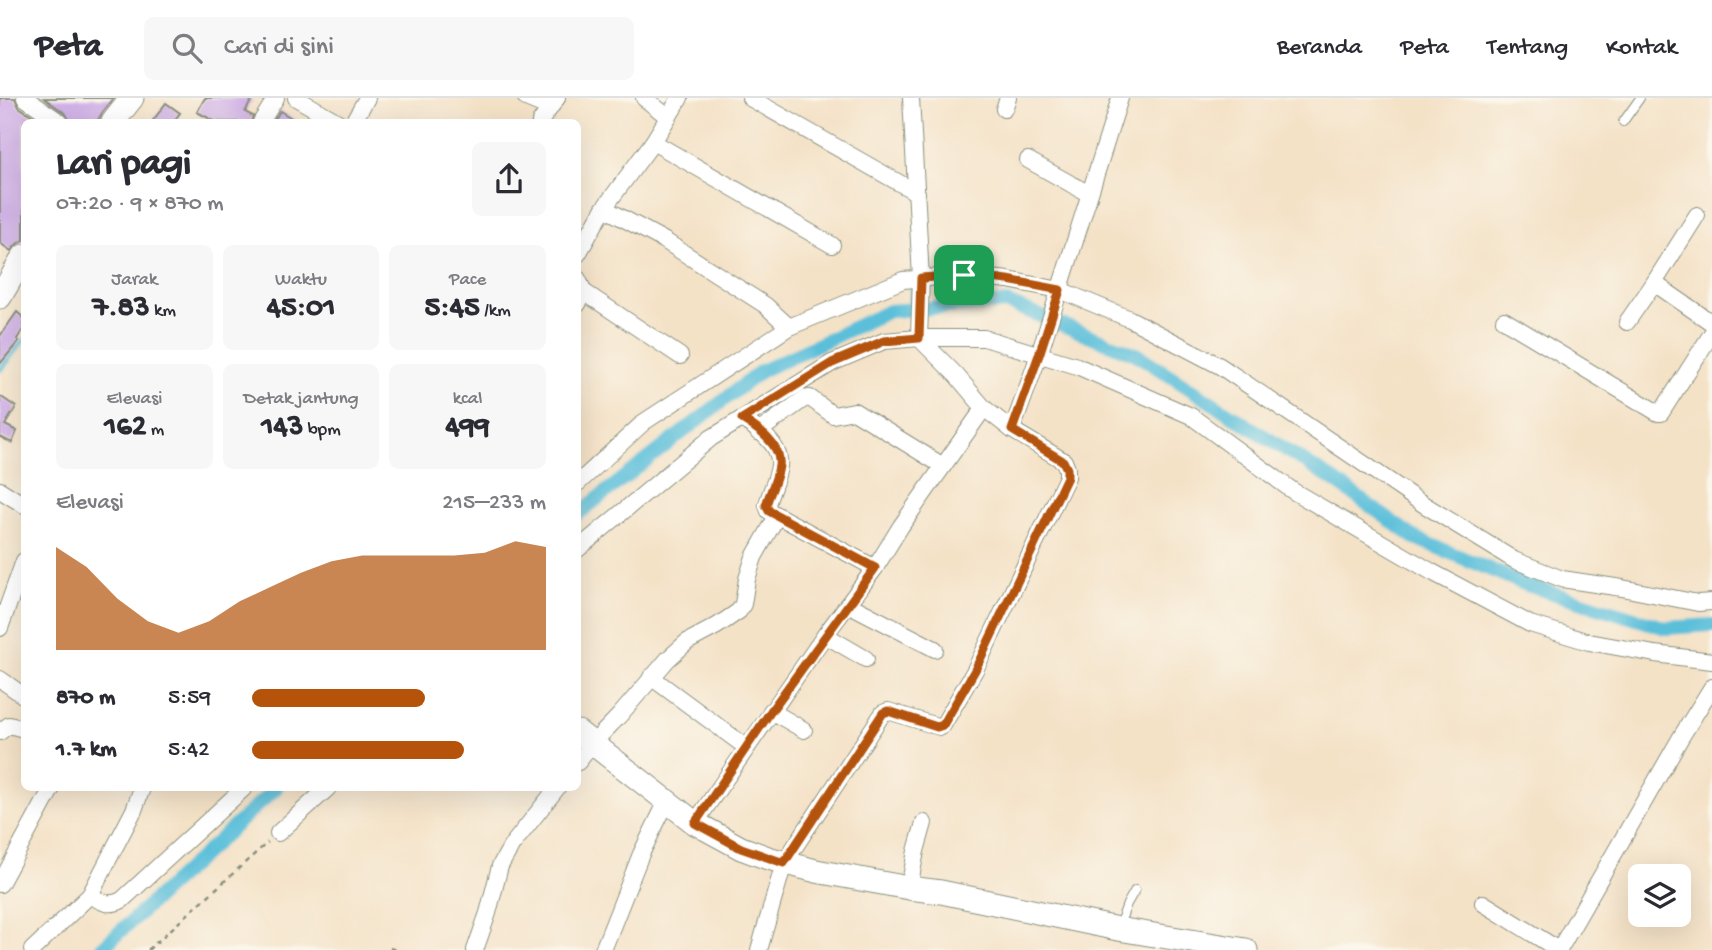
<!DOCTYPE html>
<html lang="id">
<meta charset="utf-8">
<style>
body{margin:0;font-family:"Gochi Hand",sans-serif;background:#f7f7f7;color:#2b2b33;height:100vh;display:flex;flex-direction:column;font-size:26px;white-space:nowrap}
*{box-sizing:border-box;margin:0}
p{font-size:23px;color:#7c7c81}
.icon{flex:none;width:38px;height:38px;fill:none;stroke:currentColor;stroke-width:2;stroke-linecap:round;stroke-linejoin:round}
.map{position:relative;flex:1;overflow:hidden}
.drawer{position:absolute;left:21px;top:21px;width:560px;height:672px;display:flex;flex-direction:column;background:#fff;border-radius:10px;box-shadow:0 7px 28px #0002}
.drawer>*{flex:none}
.buttons{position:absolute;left:1628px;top:766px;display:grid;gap:14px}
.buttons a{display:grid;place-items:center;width:63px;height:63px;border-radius:10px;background:#fff;box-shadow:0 7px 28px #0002;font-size:35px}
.pin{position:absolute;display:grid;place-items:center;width:60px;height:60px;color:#fff;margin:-30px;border-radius:14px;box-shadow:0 4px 10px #0006}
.round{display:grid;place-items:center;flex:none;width:74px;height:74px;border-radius:10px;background:#f7f7f7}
.headline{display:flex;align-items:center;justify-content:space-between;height:119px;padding:0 35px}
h1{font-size:38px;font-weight:700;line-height:52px}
.stats{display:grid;grid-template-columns:repeat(3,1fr);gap:10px;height:119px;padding:7px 35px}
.stats div{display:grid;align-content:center;border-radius:10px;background:#f7f7f7;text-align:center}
.stats b{font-size:30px;font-weight:700}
.stats small{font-size:19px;font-weight:400}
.stats p{font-size:19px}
.chart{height:196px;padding:14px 35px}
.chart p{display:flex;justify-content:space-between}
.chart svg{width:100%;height:126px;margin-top:7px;fill:#b45309;opacity:.7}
ul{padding:0 35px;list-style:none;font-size:23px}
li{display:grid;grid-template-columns:112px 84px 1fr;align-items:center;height:52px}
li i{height:18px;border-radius:9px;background:#b45309}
header{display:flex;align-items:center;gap:42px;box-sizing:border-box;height:98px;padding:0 35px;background:#fff;border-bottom:2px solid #e1e1e2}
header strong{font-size:33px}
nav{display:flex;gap:38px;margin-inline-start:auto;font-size:24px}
.search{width:490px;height:63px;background:#f7f7f7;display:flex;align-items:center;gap:18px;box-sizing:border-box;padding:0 24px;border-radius:10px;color:#7c7c81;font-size:26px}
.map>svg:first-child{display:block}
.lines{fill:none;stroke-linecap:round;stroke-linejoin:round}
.stream{stroke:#5bbfda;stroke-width:4.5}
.canal{stroke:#5bbfda;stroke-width:14}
.building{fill:#c9a4e6}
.lane-casing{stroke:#8a907e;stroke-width:10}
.street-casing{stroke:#8a907e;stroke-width:18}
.secondary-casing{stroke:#8a907e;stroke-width:25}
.path{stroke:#8a907e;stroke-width:2.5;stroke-dasharray:5 5;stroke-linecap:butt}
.lane{stroke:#fff;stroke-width:8}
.street{stroke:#fff;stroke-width:16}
.secondary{stroke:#fff;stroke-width:23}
.route-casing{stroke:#fff;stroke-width:14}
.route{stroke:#b45309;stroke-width:9}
</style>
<header>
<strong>Peta</strong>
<div class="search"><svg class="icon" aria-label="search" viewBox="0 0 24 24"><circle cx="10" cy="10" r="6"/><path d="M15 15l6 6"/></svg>Cari di sini</div>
<nav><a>Beranda</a><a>Peta</a><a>Tentang</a><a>Kontak</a></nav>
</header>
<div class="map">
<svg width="1712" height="852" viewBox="0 0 1712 852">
<rect width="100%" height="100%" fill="#fbf7ec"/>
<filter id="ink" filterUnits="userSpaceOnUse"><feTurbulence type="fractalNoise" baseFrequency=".0143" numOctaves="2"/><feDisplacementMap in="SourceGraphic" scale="14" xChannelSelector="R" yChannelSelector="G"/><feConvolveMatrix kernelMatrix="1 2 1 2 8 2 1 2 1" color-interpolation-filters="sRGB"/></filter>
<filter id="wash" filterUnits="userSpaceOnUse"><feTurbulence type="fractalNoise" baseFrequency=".00686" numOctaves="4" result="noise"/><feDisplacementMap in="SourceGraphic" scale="28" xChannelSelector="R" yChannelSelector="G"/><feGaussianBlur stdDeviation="1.57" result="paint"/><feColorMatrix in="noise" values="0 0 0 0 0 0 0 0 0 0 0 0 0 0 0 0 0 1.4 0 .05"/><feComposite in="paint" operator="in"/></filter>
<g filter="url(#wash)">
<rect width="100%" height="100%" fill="#f4e2c7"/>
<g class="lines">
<g class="stream">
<polyline points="909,211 913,189"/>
<polyline points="0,272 24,242"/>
</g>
<g class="canal">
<polyline points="578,416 761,273 889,213 1007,205 1136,256 1336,384 1415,440 1527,487 1666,530 1712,527"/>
<polyline points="100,852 276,690"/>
</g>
</g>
<g id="blocks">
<g class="building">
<polygon points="0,0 15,0 19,9 42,24 24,24 24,142 17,146 11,153 0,145"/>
<polygon points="44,0 114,0 102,15 97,24 70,24 66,16"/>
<polygon points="205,0 253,0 245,14 253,18 251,24 216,24 197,14"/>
<polygon points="166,5 180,15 173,24 152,24"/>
<polygon points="280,13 298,24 273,24"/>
<polygon points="17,214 24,220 24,230 17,241 19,243 0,266 0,238"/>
<polygon points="0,298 16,309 5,327 17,333 12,345 0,339"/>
</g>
</g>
</g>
<g filter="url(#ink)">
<use href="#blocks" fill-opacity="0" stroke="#8a907e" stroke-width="2"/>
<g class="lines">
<defs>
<g id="lane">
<polyline points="1623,24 1640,0"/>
<polyline points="1119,828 1127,806 1135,792"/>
</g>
<g id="street">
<polyline points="25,0 60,24"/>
<polyline points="296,0 338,24"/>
<polyline points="526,0 550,10"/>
<polyline points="644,0 668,19"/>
<polyline points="750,0 917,95"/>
<polyline points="911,0 921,180 919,240 956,277 984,310"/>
<polyline points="1004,11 1008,0"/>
<polyline points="261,24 276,0"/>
<polyline points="353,24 367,0"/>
<polyline points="540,24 557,0"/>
<polyline points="653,44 832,147"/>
<polyline points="1028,62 1089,96"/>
<polyline points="604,110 665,143 765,207 789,229"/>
<polyline points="1697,117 1654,185 1712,225"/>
<polyline points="578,156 604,110 653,44 680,0"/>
<polyline points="578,181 584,194 578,206"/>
<polyline points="584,194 680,258"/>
<polyline points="1504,222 1658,315 1661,315 1712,235"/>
<polyline points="1627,224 1654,185"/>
<path d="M742,321C758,331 782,347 779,368C777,382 770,394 767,407L769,413L875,470"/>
<polyline points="758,334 804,301 810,300 833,317 854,313 943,368"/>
<polyline points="578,385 644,324 789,229 903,182 964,177 1008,182 1060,192 1130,221 1220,268 1423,406 1514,462 1562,481 1622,490 1698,505 1712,504"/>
<polyline points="0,392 24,407"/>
<polyline points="578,451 711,340 832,265 884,243 919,240 984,240 1077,268 1191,318 1293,393 1432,474 1530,526 1589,544 1655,556 1712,563"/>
<polyline points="848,506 935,551"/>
<polyline points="0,530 24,463"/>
<polyline points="825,537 866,561"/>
<polyline points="651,579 746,649"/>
<polyline points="0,581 24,598"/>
<polyline points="771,613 804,632"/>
<polyline points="0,634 9,627 24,631"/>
<polyline points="578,664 592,646 619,618 668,561 687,544 717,528 739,513 743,506 747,481 754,459 777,418"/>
<polyline points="695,725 825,537 875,470 901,428 984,310 1012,332 1039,257 1120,0"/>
<polyline points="278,735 328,690"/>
<polyline points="0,786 52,690"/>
<polyline points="909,790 916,753 924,725"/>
<path d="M90,797C101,804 109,809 122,802L244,690"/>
<polyline points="1483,805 1559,852"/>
<polyline points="32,852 90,797 134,712 142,690"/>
<polyline points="475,852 488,815 500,768 512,747 557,690"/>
<polyline points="603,852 641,756 667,703"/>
<polyline points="759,852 784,765 883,615 888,613 940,629 943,627 975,572 1067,379 1067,371 1064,363 1012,332"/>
<polyline points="1559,852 1681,639 1712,589"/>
</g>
<g id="secondary">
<polyline points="113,24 132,0"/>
<polyline points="0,199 24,158"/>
<polyline points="578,634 695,725 741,750 768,760 816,773 909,790 941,794 1118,831 1246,852"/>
</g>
</defs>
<use href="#lane" class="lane-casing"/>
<use href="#street" class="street-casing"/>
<use href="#secondary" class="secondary-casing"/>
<g class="path">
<polyline points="390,850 396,852"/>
<polyline points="148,852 268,744"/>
</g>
<use href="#lane" class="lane"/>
<use href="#street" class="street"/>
<use href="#secondary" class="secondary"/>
</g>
</g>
<g class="lines" filter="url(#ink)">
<defs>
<path id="route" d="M964,177L1008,182L1060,192L1039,257L1012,332L1063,363L1067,371V379L975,572L943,627L937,629L888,613L883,615L784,765L741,750L695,725L771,613L875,470L769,413L766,407C770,394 777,382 779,368C782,347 758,331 742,321L832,265L884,243L919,240L921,180Z"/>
</defs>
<use href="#route" class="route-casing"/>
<use href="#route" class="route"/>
</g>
</svg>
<div class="buttons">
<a><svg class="icon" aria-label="layers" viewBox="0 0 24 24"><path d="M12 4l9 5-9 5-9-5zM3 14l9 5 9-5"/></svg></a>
</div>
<div class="pin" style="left:964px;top:177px;background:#1e9e55"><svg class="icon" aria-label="arrive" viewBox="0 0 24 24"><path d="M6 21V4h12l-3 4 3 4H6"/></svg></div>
<section class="drawer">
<div class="headline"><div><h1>Lari pagi</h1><p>07:20 · 9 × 870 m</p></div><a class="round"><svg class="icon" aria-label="share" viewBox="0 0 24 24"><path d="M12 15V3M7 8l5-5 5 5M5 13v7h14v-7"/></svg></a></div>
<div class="stats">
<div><p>Jarak</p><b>7.83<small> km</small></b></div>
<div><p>Waktu</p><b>45:01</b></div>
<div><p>Pace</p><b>5:45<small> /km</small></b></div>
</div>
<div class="stats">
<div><p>Elevasi</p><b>162<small> m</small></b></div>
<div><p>Detak jantung</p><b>143<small> bpm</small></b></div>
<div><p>kcal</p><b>499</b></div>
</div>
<div class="chart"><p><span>Elevasi</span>215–233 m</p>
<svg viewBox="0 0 160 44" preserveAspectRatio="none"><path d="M0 44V8L10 15L20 26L30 34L40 38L50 34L60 27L70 22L80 17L90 13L100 11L110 11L120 11L130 11L140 10L150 6L160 8V44z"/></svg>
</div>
<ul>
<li><b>870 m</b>5:59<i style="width:59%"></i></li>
<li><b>1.7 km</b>5:42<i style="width:72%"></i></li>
</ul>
</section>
</div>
